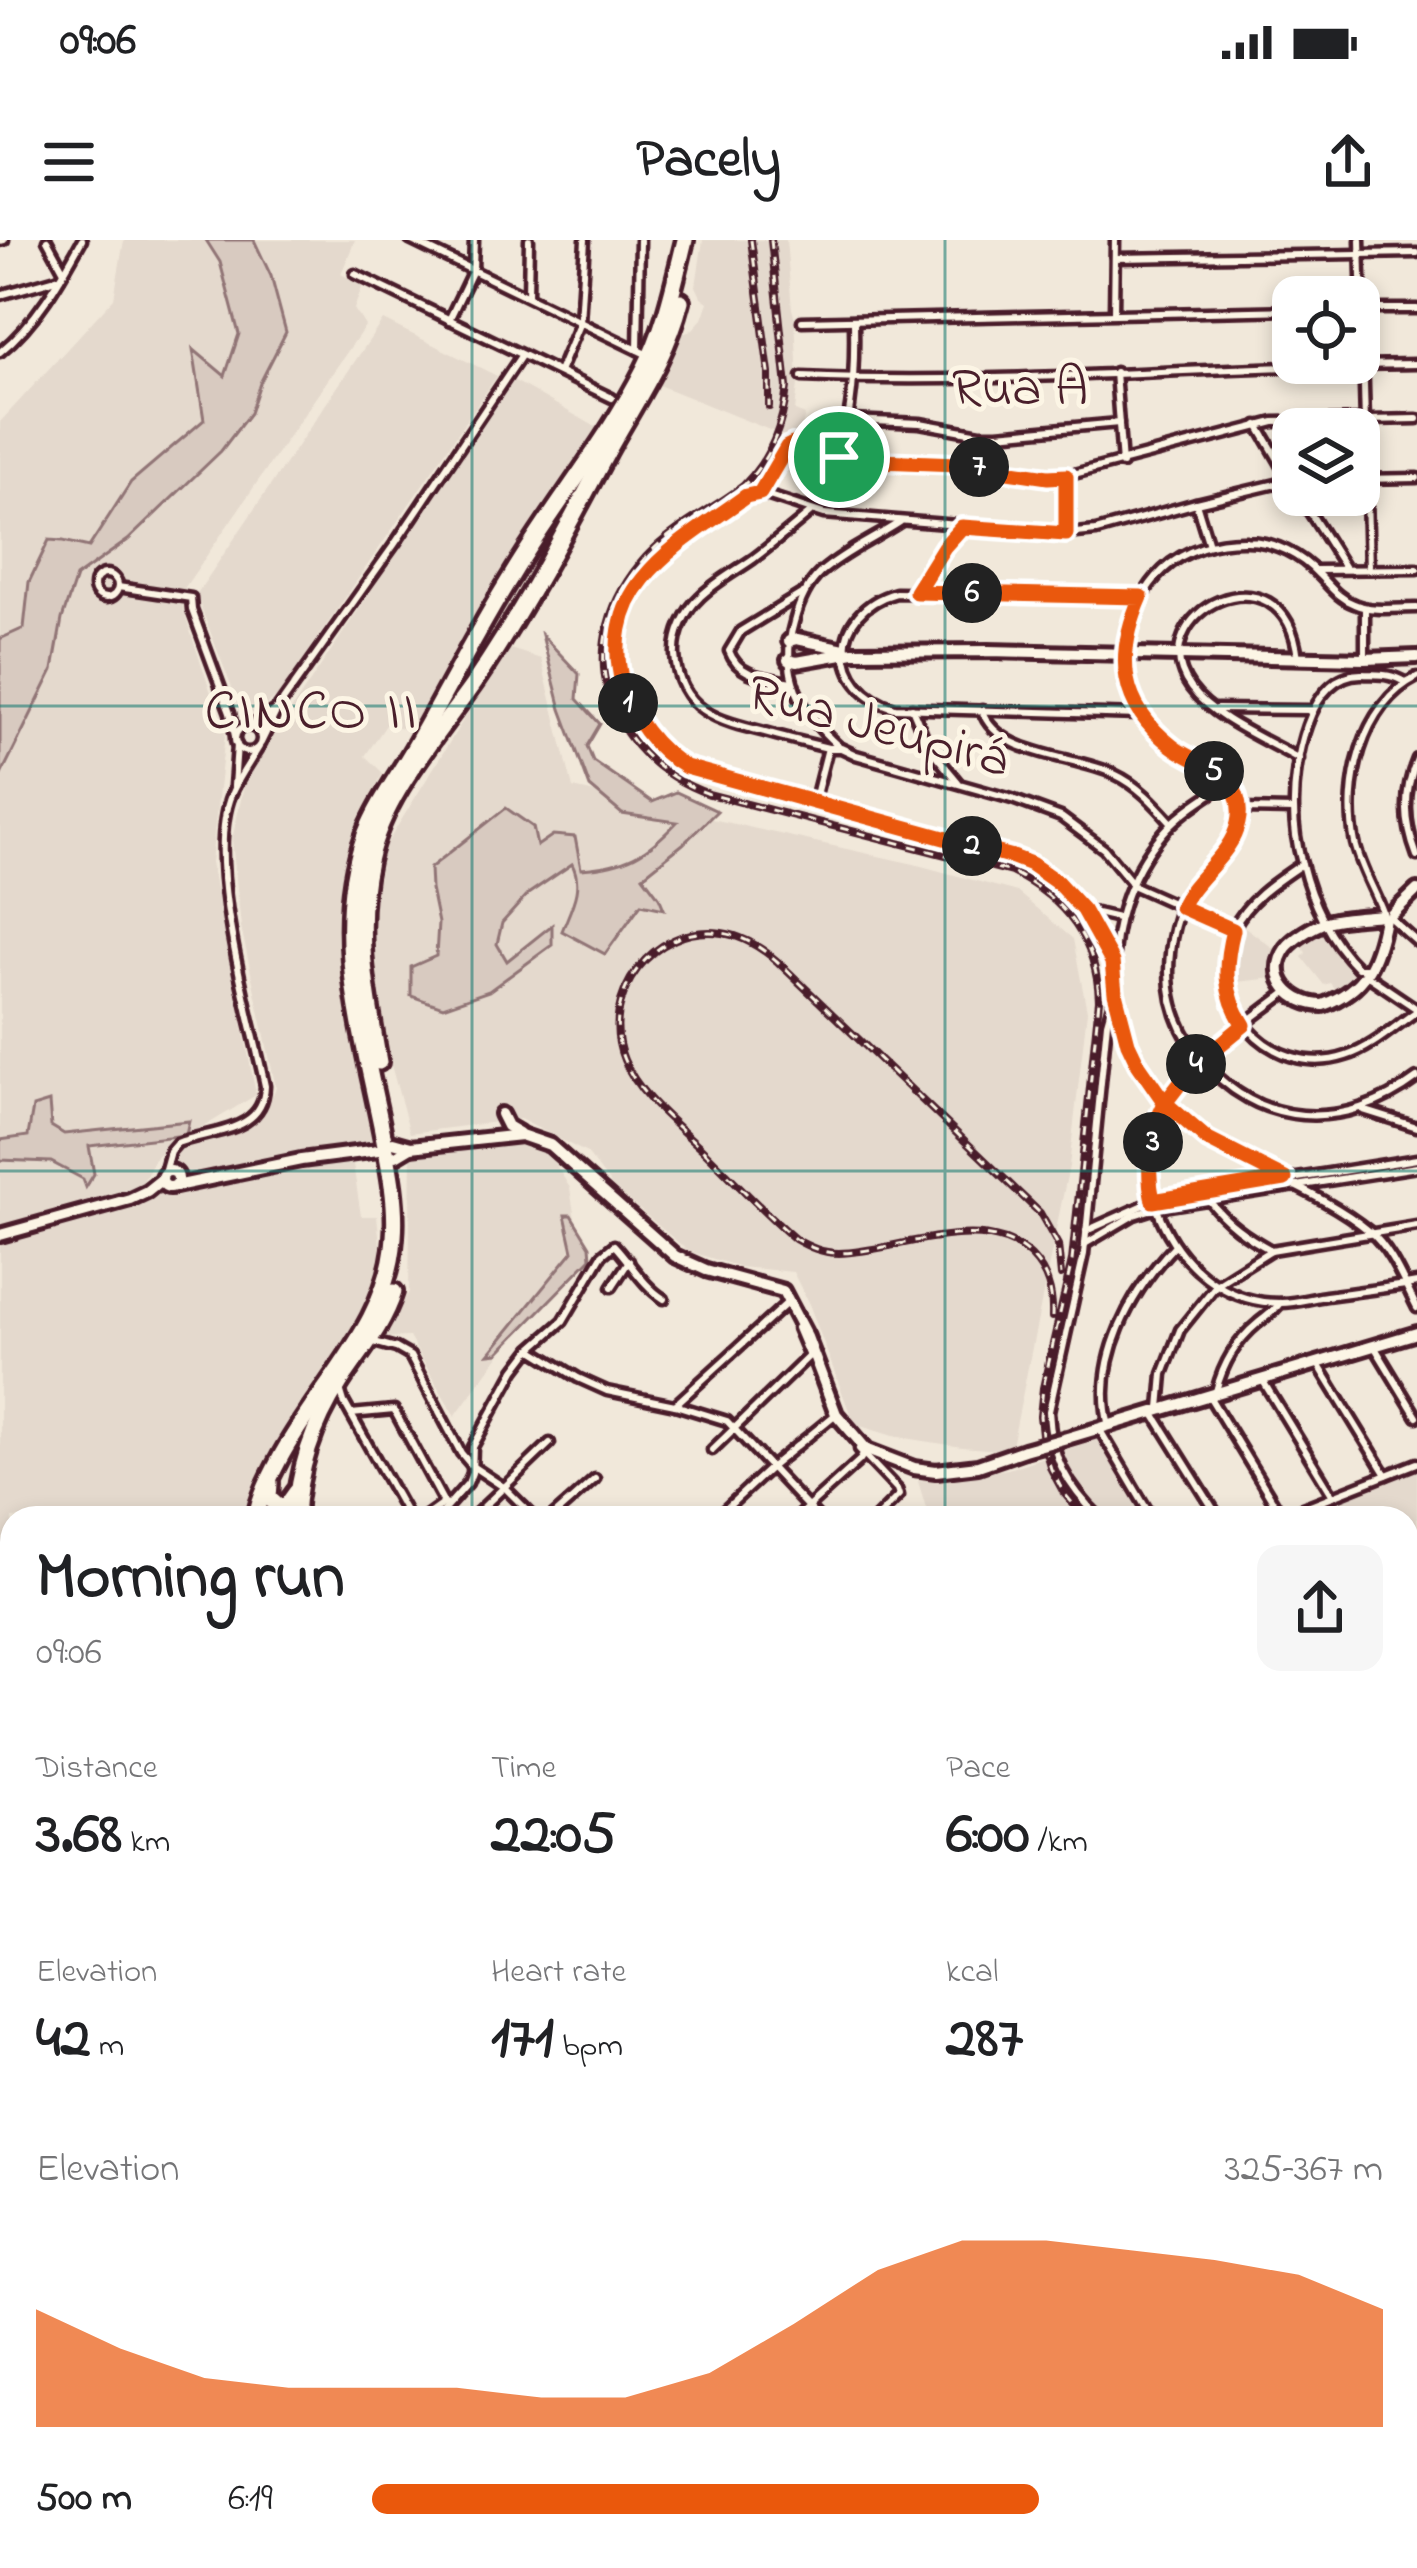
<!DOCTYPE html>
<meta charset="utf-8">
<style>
body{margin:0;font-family:"Indie Flower",sans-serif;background:#f6f6f6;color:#202124;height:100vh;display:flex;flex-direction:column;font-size:45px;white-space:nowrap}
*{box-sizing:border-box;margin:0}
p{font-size:39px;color:#757577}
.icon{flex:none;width:66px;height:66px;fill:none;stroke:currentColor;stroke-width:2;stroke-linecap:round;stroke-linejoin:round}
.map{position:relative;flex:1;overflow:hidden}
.side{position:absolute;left:0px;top:1266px;width:1419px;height:1062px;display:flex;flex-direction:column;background:#fff;border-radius:36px 36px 0 0;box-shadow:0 6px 18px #0003}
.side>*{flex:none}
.fabs{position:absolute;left:1272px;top:36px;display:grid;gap:24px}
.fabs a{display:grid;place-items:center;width:108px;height:108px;border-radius:24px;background:#fff;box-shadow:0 6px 18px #0003;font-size:60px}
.pin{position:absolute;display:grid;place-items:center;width:102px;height:102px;color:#fff;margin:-51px;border:6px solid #fff;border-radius:50%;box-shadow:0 3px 12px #0007}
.km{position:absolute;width:60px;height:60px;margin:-30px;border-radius:50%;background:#222;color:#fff;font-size:33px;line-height:60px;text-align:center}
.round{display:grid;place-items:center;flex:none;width:126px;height:126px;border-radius:24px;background:#f6f6f6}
.head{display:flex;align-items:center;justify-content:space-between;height:204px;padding:0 36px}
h1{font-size:66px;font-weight:700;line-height:90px}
.stats{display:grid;grid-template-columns:repeat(3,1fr);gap:18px;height:204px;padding:12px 36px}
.stats div{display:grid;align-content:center}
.stats b{font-size:60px;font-weight:700}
.stats small{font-size:33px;font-weight:400}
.stats p{font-size:33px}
.chart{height:336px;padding:24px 36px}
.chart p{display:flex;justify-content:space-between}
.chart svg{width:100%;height:216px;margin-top:12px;fill:#ea580c;opacity:.7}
ul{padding:0 36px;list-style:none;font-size:39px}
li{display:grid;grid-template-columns:192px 144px 1fr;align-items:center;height:90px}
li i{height:30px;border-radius:15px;background:#ea580c}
.status{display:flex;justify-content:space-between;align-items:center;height:84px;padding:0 60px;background:#fff;direction:ltr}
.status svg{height:33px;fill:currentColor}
header{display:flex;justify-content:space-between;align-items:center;height:156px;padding:0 36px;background:#fff;font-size:54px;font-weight:700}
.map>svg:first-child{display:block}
.built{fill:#e4d9cd}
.green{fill:#d8cac0;stroke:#917476;stroke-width:3}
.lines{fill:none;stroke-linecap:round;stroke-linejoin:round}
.street-casing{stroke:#4a1f2b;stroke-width:15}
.secondary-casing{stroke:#4a1f2b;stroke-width:20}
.highway-casing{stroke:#4a1f2b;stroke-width:24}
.street{stroke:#fcf5e5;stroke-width:6}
.secondary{stroke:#fcf5e5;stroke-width:10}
.highway{stroke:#fcf5e5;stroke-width:15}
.rail-casing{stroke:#4a1f2b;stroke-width:8}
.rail{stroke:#fcf5e5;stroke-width:3;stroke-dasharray:9;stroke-linecap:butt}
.secondary-bridge-casing{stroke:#4a1f2b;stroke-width:20;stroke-linecap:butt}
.secondary-bridge{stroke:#fcf5e5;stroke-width:10}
.route-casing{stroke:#fff;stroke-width:24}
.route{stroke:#ea580c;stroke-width:15}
.grid{fill:none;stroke:#0f766e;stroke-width:3;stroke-opacity:0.55}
.labels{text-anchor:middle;stroke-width:10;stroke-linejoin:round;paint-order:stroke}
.street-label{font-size:54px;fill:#4a1f2b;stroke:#fcf5e5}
.neighbourhood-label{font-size:57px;letter-spacing:3px;fill:#4a1f2b;stroke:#fcf5e5}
</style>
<div class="status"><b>09:06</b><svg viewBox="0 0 49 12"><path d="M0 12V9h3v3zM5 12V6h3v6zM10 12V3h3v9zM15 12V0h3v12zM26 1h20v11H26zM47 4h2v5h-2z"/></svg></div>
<header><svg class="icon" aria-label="menu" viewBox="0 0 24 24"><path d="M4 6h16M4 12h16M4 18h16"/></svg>Pacely<svg class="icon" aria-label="share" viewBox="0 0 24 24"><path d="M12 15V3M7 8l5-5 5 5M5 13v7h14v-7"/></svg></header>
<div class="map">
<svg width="1417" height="2328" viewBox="0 0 1417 2328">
<rect width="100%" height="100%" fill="#f1e8da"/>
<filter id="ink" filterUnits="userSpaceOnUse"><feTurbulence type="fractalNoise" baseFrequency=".00833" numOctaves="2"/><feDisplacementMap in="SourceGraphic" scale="24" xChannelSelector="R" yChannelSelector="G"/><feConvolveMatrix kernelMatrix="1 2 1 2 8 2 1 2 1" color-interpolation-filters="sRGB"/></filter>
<g filter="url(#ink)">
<g class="built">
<polygon points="124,0 355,0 341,34 363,45 354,69 365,86 185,347 183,370 225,494 211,622 256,855 157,915 141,945 0,985 0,182 114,58"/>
<polygon points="703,0 786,0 792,69 795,78 798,144 795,171 805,175 797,205 791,204 787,197 656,144 681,95 692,90 702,79 708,62 701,57 696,46"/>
<polygon points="383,80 497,136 278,456 254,474 239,466 196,355"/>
<polygon points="513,140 596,187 413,494 388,482 365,516 383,533 359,577 338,680 376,902 187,934 174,925 178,909 243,887 264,872 276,848 241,687 232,600 246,537"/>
<polygon points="508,408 541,419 573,548 914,624 1017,652 1073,699 1087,771 1069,926 1011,1211 962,1207 893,1196 854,1184 809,1064 793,1032 740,1027 688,1011 612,946 587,913 520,879 410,893 380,786 373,668 384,608"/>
<polygon points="1241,684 1277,711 1274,738 1227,743 1227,722 1235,692"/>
<polygon points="1320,689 1356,736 1336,751 1330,743 1324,745 1302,717 1306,713 1301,704"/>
<polygon points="522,905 551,917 570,948 578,998 533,1069 455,1176 409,1097 382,1098 409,1052 411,914"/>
<polygon points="352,917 361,976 377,976 383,1033 347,1110 277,1204 248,1278 12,1278 12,1482 0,1480 0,1000 229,936"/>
<polygon points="1097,1199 1146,1278 929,1278 918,1241 1008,1229"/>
<polygon points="1417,1228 1417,1709 1407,1706 1407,1278 1292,1278"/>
<polygon points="0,1525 12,1528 12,2110 0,2100"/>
</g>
<g class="green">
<polygon points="206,0 254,0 271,36 286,92 260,143 250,173 221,211 128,300 76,337 62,379 53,430 0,537 0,399 24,388 29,342 49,300 63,301 89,307 131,242 204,180 193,109 225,136 239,94 220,22"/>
<path d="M542,395L579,434L577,459L600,484L587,506L593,521L652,562L676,552L717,571L683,604L643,636L659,657L664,669L641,664L605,714L562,691C571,668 584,647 572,624L528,654L502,683L497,704L507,721L552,685V705L489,751L443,767L411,756V727L436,716L438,683L431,649L430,628L506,568L533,587L537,606L553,595L575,597L581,629C626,626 647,614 677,582L622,574L590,547L561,469Z"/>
<polygon points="49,862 51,886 64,894 189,881 186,895 89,906 94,934 86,947 83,939 51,922 0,920 0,900 28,896 33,867"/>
<polygon points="565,975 571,975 590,1006 591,1018 498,1113 489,1114 573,1011"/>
<polygon points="0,1512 12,1515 12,1721 0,1740"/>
<polygon points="12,1817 12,1977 0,1991 0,1862"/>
<polygon points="12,2304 12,2316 463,2316 457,2328 0,2328 0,2315"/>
</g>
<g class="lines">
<defs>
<g id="street">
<polyline points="47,0 64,31"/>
<polyline points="410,0 646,114"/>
<polyline points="1360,0 1369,329"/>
<polyline points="0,1 4,0"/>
<polyline points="1115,18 1417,13"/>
<polyline points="355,34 612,158"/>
<polyline points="0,55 60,38"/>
<polyline points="528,56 529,0"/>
<polyline points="1361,69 1417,69"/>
<polyline points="1114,73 1115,0"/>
<polyline points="449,80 473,30 474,0"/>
<polyline points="802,81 1293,70"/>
<polyline points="638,110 640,0"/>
<path d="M0,112C36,83 60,40 82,0"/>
<polyline points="559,132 580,82 585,0"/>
<polyline points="1115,132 1122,224"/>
<path d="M802,137C1007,146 1212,125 1417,124"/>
<polyline points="850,180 920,183 980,194 998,194 1119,183"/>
<polyline points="1258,185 1293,245"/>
<path d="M839,217C853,169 855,130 854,80"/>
<polyline points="1066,237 1067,294"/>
<polyline points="1359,239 1417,238"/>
<path d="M760,253L746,257C711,282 672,305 644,338C601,390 616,474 666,515C678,525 694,530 708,535L1031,624C1075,654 1087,677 1112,722"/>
<polyline points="760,253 787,207 793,204 853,220 958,224 1049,237 1066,236 1274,182 1417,179"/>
<polyline points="760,253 824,274 1067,294 1096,291 1196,263 1293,240"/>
<polyline points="1299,255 1345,328"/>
<polyline points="1196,263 1209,305"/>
<path d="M811,272C792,288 773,304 753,319C736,331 715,342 700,357C685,371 674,394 675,415C679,471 719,481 765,492C786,498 807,503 828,508H841L856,515L1012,559L1061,577L1104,609L1132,643"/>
<polyline points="1316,330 1417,329"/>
<circle cx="106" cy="346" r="12"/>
<polyline points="118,347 191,358 192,370 230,473 235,496"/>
<polyline points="916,352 943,307 962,287"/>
<path d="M1417,368C1397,368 1372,372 1354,364C1338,358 1330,346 1319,335C1301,315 1274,301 1247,301C1217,300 1185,309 1163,330C1142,350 1132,374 1126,401C1123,417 1124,431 1129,446C1137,474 1154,493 1177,510C1202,527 1238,534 1240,570C1242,601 1209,622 1193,645C1176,668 1169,704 1169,732C1169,763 1180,792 1199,816C1257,890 1345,892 1417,838"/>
<polyline points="1365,369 1365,419"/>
<path d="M1298,418C1285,299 1137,374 1191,448C1213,478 1266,500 1299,519"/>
<path d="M791,442C766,437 739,438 729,411L741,391L803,353"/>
<polyline points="912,468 928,506 958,542"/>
<polyline points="1217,469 1311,470"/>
<path d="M982,470C996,516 1075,515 1114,534C1138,545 1155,564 1172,583"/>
<path d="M1140,475L895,468C828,449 829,371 896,353L1141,357"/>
<circle cx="248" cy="499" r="13"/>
<polyline points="252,486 275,470"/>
<polyline points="261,503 278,468 394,305 521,116"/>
<path d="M838,506C800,472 779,433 794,382C799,363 806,346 820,333C844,312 874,299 900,282"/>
<path d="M1417,519C1403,552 1404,582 1417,616"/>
<path d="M1229,542C1207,557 1182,571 1164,592C1090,679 1097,812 1188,885C1241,928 1315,947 1369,991C1391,1009 1404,1043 1417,1068"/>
<polyline points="234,546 237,505"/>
<polyline points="814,563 828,508"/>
<polyline points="1240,569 1293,570"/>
<path d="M1302,624C1277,641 1247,660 1234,688C1199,760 1270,841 1346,816C1372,808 1395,786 1417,771"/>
<polyline points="1132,645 1233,690"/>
<polyline points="1083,670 1118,678"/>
<path d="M1383,672C1374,649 1361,628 1355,603C1343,546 1361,465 1417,437"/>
<polyline points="1390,678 1417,702"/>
<path d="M1368,728H1358C1330,701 1311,662 1302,624C1297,606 1294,587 1294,569C1293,527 1307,433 1362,434C1379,435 1391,433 1406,443"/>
<polyline points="1368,736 1417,769"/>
<path d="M1287,752C1245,785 1193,816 1165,863C1117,945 1184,1064 1281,1063C1296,1063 1312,1058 1326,1056C1356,1052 1387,1048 1417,1043"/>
<polyline points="1363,870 1417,887"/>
<path d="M163,936L170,911L177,903C211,890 264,893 265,846C250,774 204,622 231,555C238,538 250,522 259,507"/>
<path d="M1209,960C1226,983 1247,997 1271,1010"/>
<polyline points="1086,991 1153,961 1417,919"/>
<polyline points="1085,1004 1134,975 1156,968 1417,927"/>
<polyline points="612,1047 629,1021"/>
<polyline points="797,1088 808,1114"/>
<polyline points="374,1102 396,1108 410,1116 461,1213 472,1226 505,1248 535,1278"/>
<polyline points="1374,1106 1417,1177"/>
<polyline points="531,1109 578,1138 607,1151 675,1165 727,1181 818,1278"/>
<polyline points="1318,1124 1386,1235"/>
<polyline points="1263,1141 1333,1256"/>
<polyline points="340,1149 344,1162 409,1278"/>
<path d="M1216,1151C1223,1124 1236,1101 1258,1083C1266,1076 1274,1072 1280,1063"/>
<polyline points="1209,1156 1282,1276"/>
<polyline points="675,1165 788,1062"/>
<polyline points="1160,1168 1163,1134 1180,1090 1217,1044 1271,1010 1417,986"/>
<polyline points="351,1174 394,1170 444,1263 423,1278"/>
<polyline points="1154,1174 1219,1278"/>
<path d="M1109,1186C1092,1120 1131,1051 1175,1005"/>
<polyline points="1100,1190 1152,1278"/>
<polyline points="859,1209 897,1249 899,1255 876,1278"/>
<polyline points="712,1210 810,1115"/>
<path d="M437,1278L468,1243L472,1233L473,1207L515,1130L531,1109L563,1081L602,1015L614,1005C631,1023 643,1046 664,1059"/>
<polyline points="472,1278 550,1203"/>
<polyline points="511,1278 524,1267"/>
<polyline points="551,1278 595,1239"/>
<polyline points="634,1278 638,1275"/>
<polyline points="716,1278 771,1227 836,1174"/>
<polyline points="796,1278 860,1220 863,1215"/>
<path d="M1100,1278C1067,1246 1051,1218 1049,1171L1084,1014L1107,782L1114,757"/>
<polyline points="1277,1278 1417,1223"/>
<polyline points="1407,1755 1414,1744"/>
<polyline points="1407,1847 1417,1833"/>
<polyline points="1407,1973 1417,1980"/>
<polyline points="1407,2042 1417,2049"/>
<polyline points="1413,2110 1417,2094"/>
<polyline points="1407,2135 1417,2138"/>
<polyline points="1407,2213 1417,2205"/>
<polyline points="920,2316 922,2328"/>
<polyline points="975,2316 979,2328"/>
<polyline points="1033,2316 1038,2328"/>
<polyline points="1089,2316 1095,2328"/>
<polyline points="1301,2328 1316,2316"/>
</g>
<g id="secondary">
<polyline points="789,401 797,399 844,409"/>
<polyline points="788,420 797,422 853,412 988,411 1365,419 1417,417"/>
<polyline points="1392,674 1417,650"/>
<path d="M1382,675C1364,677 1343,677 1326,682C1314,686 1294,698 1286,708C1265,738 1294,765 1323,765C1366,749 1377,721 1385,679"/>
<polyline points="501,874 507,886 519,893"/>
<polyline points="393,902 411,907 521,895 550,905 675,1016 706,1030 783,1051 807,1097 836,1174 867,1210 914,1228 936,1231 978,1226 1024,1210"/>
<polyline points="396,916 411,907"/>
<circle cx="170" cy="939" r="8"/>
<polyline points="176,946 301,920 386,909"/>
<polyline points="0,995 130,959 147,951 162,939"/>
<polyline points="1067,1198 1417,1093"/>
<polyline points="1407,1402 1417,1398"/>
<polyline points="1407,1631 1417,1640"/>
<polyline points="1407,2191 1417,2194"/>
<polyline points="591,2316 591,2328"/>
<polyline points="1133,2328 1150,2316"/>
</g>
<g id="highway">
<path d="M379,822C367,755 354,689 369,621C384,553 437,496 476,440C526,366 567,288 609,209C636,160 667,117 681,61"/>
<polyline points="270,1243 269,1258 279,1267 286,1266 296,1252"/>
<path d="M256,1278C260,1256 269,1239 279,1220C318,1146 389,1084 394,997C397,962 389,925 382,890C363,795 330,690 365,595C378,562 401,532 418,501C450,445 478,389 512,335C554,265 607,202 644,129C665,88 674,44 685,0"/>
<path d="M296,1278C298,1229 313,1185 340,1143C359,1113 383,1087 394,1052"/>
<polyline points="0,1504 12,1506"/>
<polyline points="1407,1886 1417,1894"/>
<polyline points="1407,1900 1417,1907"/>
</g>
</defs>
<use href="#street" class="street-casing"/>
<use href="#secondary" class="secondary-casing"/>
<use href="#highway" class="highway-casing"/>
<use href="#street" class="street"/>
<use href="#secondary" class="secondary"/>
<use href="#highway" class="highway"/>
<defs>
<g id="rail">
<polyline points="751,0 769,133 769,167"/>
<path d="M771,0L787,147C783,185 771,218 743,246C712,270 673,287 646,317C568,403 603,516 709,554L1011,632C1064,658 1097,700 1099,760L1072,1021L1043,1148L1040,1176L1043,1203L1051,1229L1064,1253L1085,1278"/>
<path d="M1052,1077C1053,1053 1048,1033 1031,1016C985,970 896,1012 839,1013C822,1013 809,1007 795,999C762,971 733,939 702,909C675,883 639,856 624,820C598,757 653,683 722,693C744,696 762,708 778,722L1040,973L1058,1005L1061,1035"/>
<polyline points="1407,1726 1417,1730"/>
</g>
</defs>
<use href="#rail" class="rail-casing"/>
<use href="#rail" class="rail"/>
<defs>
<polyline id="secondary-bridge" points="1024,1210 1067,1198"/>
</defs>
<use href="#secondary-bridge" class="secondary-bridge-casing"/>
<use href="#secondary-bridge" class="secondary-bridge"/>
</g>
</g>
<g class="lines" filter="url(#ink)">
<defs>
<path id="route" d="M839,217L793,204L787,207L760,253L746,256C711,282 670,305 643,339C593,400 623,491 686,527L1013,617L1031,624L1058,643L1083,670L1112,722L1115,753L1128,803L1138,824L1165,863C1150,892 1146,929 1153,961L1285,939L1208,900L1165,863L1192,828L1244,785C1223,753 1224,726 1233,690L1181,667C1195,636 1231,616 1238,583C1242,566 1236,543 1220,533C1205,523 1187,518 1172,506C1119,465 1115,416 1141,357L916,352L944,307L962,287L1066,294V236L1048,237L958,224L853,220L839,217"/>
</defs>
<use href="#route" class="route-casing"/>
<use href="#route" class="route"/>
</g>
<path class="grid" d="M472,0V1278M945,0V1278M0,466H1417M0,931H1417M0,1397H12M1407,1397H1417M0,1862H12M1407,1862H1417M472,2316V2328M945,2316V2328"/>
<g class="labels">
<g class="street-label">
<text x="1020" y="164">Rua A</text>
<text transform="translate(879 483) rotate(15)" y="19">Rua Jeupirá</text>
</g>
<g class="neighbourhood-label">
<text x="312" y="488">CINCO II</text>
</g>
</g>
</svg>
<div class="fabs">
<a><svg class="icon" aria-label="locate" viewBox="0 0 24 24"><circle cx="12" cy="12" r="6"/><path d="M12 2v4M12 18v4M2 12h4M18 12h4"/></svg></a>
<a><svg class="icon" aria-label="layers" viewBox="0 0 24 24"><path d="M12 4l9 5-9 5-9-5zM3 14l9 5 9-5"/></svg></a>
</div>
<div class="pin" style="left:839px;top:217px;background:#1e9e55"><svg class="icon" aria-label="arrive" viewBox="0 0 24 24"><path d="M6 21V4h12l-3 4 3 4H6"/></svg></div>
<b class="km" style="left:628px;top:463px">1</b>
<b class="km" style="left:972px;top:606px">2</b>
<b class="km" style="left:1153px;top:902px">3</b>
<b class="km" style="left:1196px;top:824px">4</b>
<b class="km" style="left:1214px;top:531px">5</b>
<b class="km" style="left:972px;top:353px">6</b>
<b class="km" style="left:979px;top:227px">7</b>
<section class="side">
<div class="head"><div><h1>Morning run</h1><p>09:06</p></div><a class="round"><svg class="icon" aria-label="share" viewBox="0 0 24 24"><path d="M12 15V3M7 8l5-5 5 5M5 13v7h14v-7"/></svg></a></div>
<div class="stats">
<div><p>Distance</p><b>3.68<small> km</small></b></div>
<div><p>Time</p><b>22:05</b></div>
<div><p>Pace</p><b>6:00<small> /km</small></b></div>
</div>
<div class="stats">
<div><p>Elevation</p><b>42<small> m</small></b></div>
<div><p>Heart rate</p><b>171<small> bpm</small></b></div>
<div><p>kcal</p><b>287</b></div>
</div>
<div class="chart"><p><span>Elevation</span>325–367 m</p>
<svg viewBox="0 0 160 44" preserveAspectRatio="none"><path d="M0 44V20L10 28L20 34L30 36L40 36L50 36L60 38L70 38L80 33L90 23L100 12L110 6L120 6L130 8L140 10L150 13L160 20V44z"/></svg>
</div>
<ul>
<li><b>500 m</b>6:19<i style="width:66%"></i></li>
</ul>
</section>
</div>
